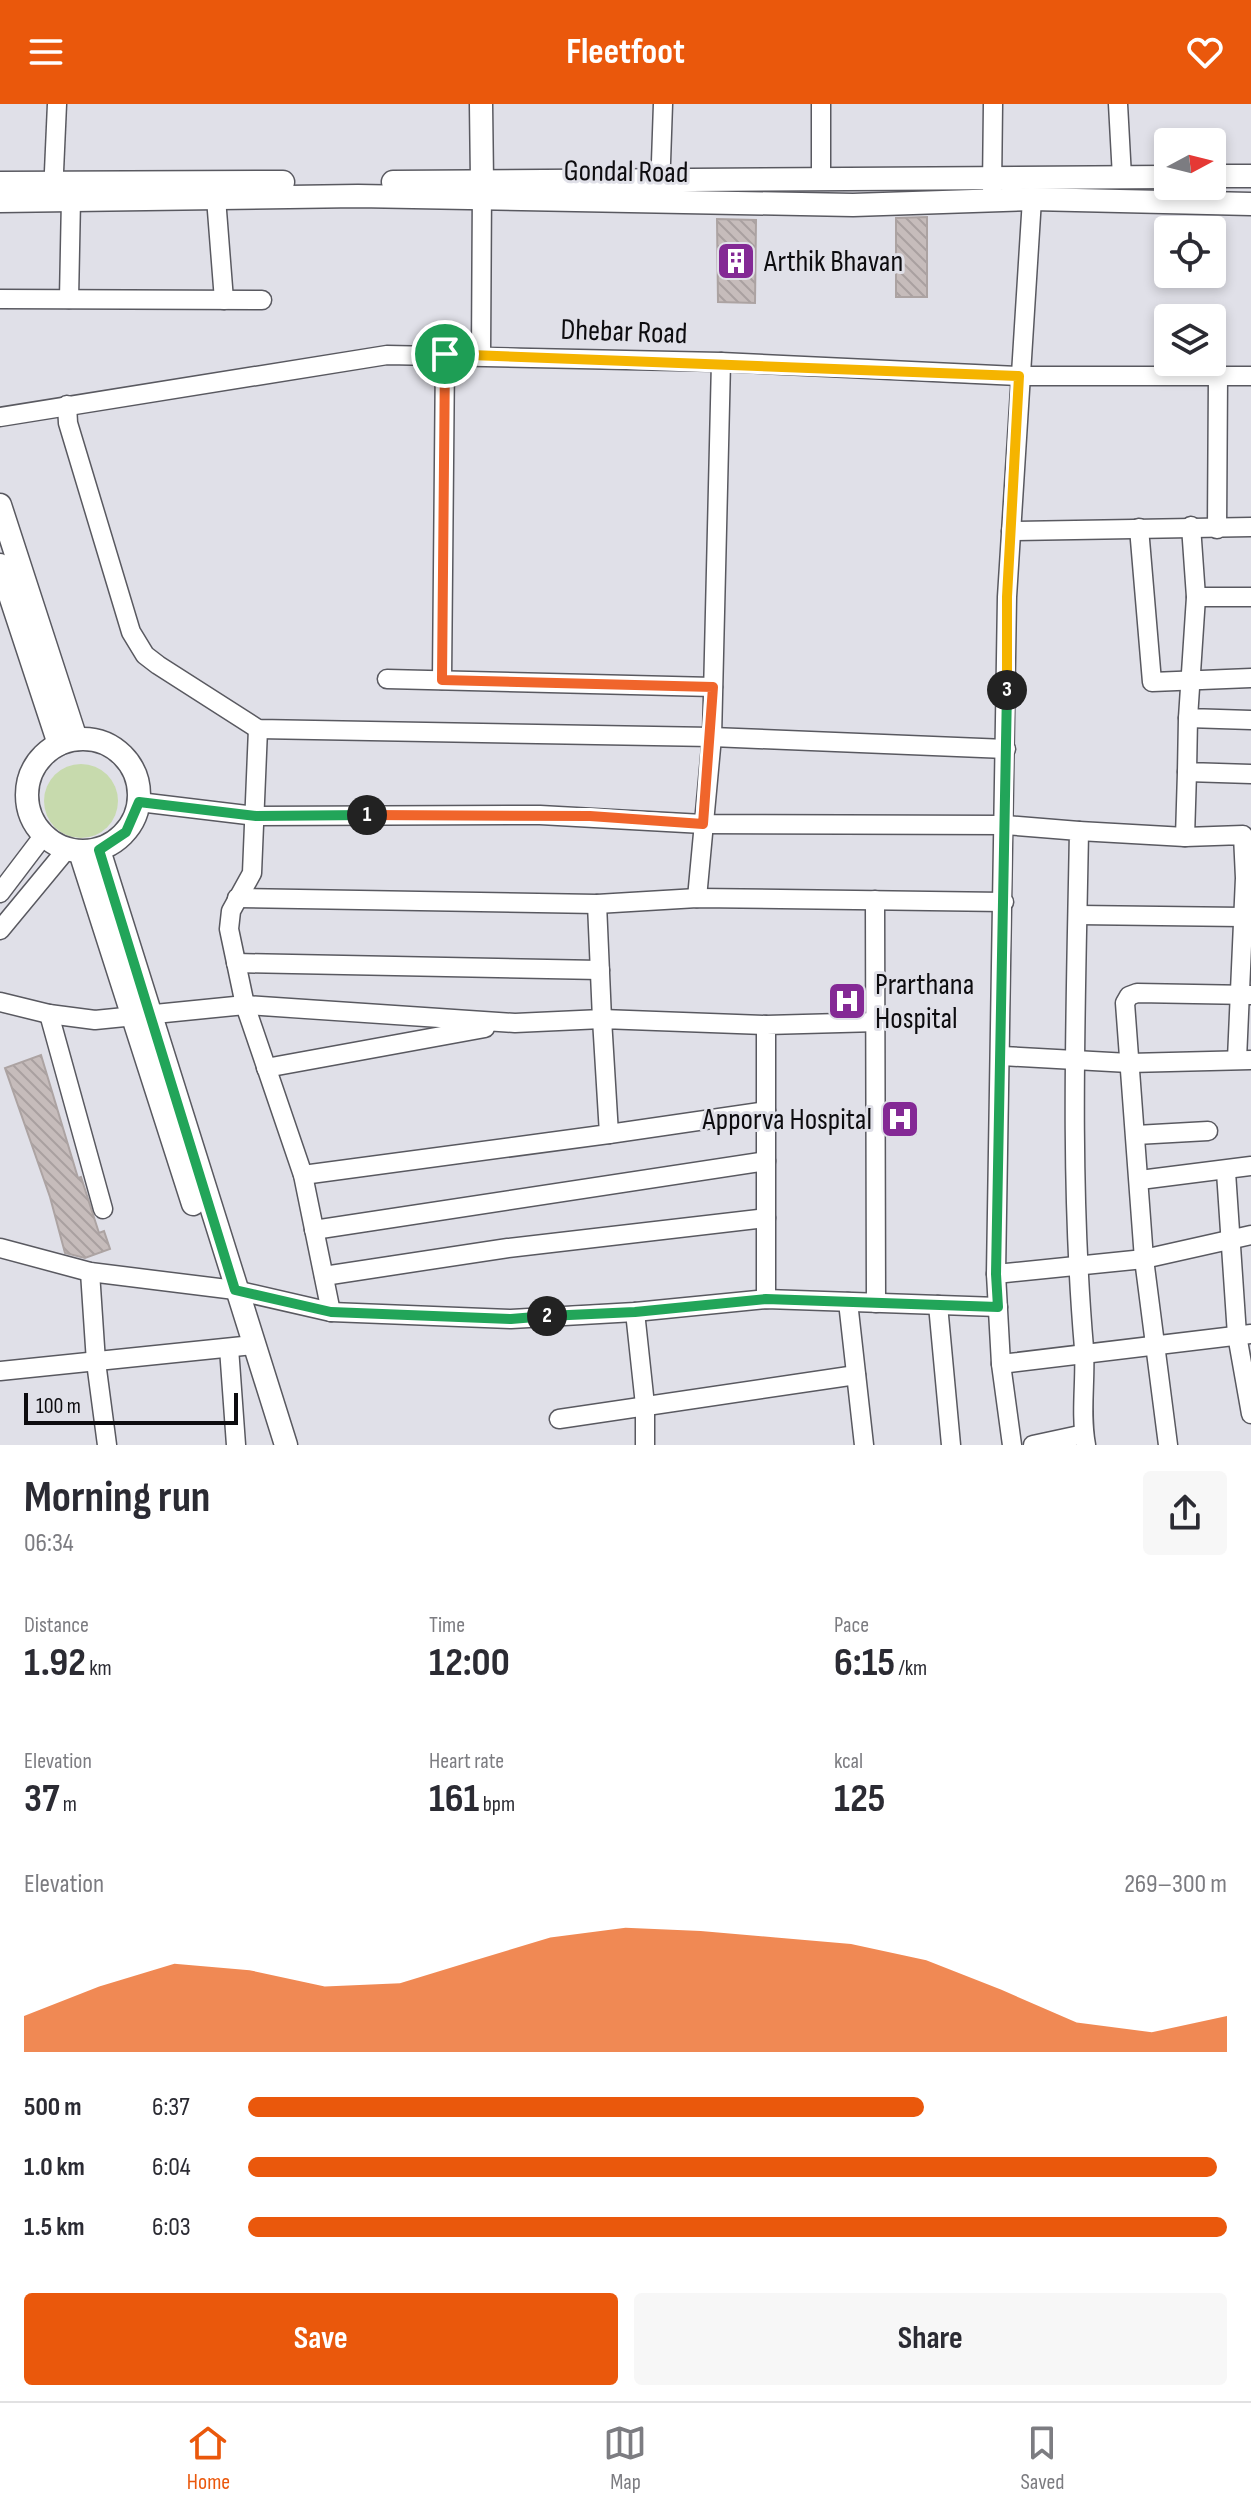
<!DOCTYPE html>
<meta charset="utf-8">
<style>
body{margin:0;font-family:"Sofia Sans Condensed",sans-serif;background:#f7f7f7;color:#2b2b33;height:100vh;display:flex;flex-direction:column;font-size:30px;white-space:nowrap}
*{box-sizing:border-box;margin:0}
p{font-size:26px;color:#7c7c81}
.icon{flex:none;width:44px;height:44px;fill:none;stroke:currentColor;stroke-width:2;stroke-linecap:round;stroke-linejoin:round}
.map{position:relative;height:1341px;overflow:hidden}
.side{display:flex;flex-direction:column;background:#fff;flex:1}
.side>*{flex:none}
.needle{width:52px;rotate:83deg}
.fabs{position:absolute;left:1154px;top:24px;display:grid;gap:16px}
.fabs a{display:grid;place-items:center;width:72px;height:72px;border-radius:8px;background:#fff;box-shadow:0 4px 12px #0003;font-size:40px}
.scale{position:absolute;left:24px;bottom:20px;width:214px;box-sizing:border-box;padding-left:8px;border:4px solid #0d0c0f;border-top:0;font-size:22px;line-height:28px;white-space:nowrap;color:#0d0c0f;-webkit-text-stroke:6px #e0e0e8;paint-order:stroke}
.pin{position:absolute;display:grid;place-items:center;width:68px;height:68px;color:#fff;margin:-34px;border:4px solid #fff;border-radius:50%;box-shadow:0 2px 8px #0007}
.km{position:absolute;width:40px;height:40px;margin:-20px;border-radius:50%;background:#222;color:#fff;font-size:22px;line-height:40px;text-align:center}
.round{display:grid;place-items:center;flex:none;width:84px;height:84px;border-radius:8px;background:#f7f7f7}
.overview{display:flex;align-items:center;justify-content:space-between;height:136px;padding:0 24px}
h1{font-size:44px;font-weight:700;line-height:60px}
.figures{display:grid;grid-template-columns:repeat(3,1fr);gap:12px;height:136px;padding:8px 24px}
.figures div{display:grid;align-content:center}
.figures b{font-size:40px;font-weight:700}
.figures small{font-size:22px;font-weight:400}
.figures p{font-size:22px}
.chart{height:224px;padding:16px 24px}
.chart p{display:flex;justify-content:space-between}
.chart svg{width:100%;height:144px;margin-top:8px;fill:#ea580c;opacity:.7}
.cta{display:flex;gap:16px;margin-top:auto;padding:16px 24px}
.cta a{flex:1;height:92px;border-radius:8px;background:#ea580c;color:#fff;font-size:32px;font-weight:700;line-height:92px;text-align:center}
.cta a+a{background:#f7f7f7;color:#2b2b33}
ul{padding:0 24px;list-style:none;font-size:26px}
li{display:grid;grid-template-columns:128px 96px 1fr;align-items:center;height:60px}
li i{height:20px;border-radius:10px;background:#ea580c}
header{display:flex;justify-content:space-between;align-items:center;height:104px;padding:0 24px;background:#ea580c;color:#fff;font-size:36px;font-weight:700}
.tab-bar{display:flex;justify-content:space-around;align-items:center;height:112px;border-top:2px solid #e1e1e2;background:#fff;font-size:22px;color:#7c7c81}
.tab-bar a{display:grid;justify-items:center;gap:4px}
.tab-bar .current{color:#ea580c}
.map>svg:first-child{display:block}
.green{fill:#c7daad}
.building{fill:url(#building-back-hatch);stroke:#aca3a2;stroke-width:2}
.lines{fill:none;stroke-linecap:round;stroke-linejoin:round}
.minor-casing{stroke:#595960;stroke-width:21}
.major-casing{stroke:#595960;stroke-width:25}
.minor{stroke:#fff;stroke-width:18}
.major{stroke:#fff;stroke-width:22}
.split-1-casing{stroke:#fff;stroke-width:16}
.split-2-casing{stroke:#fff;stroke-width:16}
.split-3-casing{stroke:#fff;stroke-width:16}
.split-4-casing{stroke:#fff;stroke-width:16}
.split-1{stroke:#f0652b;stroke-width:10}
.split-2{stroke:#22a559;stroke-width:10}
.split-3{stroke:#22a559;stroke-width:10}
.split-4{stroke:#f5b400;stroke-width:10}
.labels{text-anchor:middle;stroke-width:6;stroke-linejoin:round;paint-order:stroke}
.street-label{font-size:30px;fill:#0d0c0f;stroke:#e0e0e8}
.poi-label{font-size:30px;fill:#0d0c0f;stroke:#e0e0e8;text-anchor:start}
</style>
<header><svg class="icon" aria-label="menu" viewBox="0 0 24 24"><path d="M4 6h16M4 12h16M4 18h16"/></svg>Fleetfoot<svg class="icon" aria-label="heart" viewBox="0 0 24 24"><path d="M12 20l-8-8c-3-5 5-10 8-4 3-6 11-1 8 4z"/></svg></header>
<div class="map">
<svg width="1251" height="1341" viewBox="0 0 1251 1341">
<defs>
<pattern id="building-back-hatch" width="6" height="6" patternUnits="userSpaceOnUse" patternTransform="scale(2)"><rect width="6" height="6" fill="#c6bcbb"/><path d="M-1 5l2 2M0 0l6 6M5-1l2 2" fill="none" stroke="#a9a0a0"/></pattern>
</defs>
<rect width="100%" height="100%" fill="#e0e0e8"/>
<circle class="green" cx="81" cy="697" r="37"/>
<g class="building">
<polygon points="927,113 927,193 896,193 896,114"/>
<polygon points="717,115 756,116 755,199 718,198"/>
<polygon points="831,887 859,890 857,907 830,907"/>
<polygon points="41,951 78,1074 81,1073 99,1129 104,1127 110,1145 85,1154 65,1149 50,1093 5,964"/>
<polygon points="888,1006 916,1006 916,1030 888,1031"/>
</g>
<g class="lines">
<defs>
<g id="minor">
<polyline points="1118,0 1122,73"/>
<polyline points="821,74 821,0"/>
<polyline points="992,85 993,0"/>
<polyline points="660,87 663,0"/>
<polyline points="53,90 57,0"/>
<polyline points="216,94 224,196"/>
<polyline points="0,195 262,196"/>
<polyline points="69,195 71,95"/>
<polyline points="481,251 482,82"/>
<polyline points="67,301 68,319 131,528 145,551 158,561 258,625 712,633 1006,645"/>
<polyline points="0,313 387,251 721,258 1019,272 1251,272"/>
<polyline points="1191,422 1196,493 1188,614 1251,616"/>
<polyline points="1139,424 1152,578 1251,574"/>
<polyline points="1217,425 1218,272"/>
<polyline points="1011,427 1251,423"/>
<polyline points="1196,493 1251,493"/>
<polyline points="387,575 713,583"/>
<polyline points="442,576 445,250"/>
<polyline points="1188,614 1187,668 1251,670"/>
<polyline points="258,625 252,769 231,807 229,825 245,901 303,1071 331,1208"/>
<polyline points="1187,668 1185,733 1243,731 1245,774 1237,955"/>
<path d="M139,698L256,712L540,711L703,720L1005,721L1079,727C1076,900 1069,1071 1084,1244C1086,1276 1080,1309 1086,1341"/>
<polyline points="1079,727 1185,733"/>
<polyline points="0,789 44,731"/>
<polyline points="237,794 597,800 697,794 1004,798"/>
<polyline points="697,794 712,633 721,258"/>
<polyline points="875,796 876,1199"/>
<polyline points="1078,811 1243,813"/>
<polyline points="0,826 67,745"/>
<polyline points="236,859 600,866"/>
<polyline points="0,898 49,910 95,916 245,901 515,919 602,915 597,800"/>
<polyline points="49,910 103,1105"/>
<polyline points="1002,952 1129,959 1251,956"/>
<polyline points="266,964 485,924"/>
<polyline points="609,1030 766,1007"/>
<polyline points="1136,1031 1208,1027"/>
<polyline points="1226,1068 1237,1231 1251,1310"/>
<polyline points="303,1071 609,1030 602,915 766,921"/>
<polyline points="1140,1076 1251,1062"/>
<polyline points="314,1126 766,1057"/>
<polyline points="0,1144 90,1168 235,1186 331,1208 511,1215 635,1208 766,1195 998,1203"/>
<polyline points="90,1168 96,1258 107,1341"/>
<polyline points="996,1170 1144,1155 1251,1131"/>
<polyline points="324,1172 508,1144 766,1114"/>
<polyline points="766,1195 766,921 878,918"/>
<polyline points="848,1198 864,1341"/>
<polyline points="938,1201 951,1341"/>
<polyline points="635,1208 645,1301 645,1341"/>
<polyline points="229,1244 236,1341"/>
<polyline points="1001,1260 1251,1230"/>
<polyline points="0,1267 253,1241"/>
<polyline points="559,1315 856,1271"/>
<polyline points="1012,1341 1001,1260 996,1170 1007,493 1032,95"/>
<polyline points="1033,1341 1084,1330"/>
<polyline points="1168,1341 1144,1155 1125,899 1129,892 1137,889 1251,891"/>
</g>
<g id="major">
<polyline points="481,0 482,77"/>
<polyline points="1212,72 1251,72"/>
<polyline points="393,78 1168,73"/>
<polyline points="0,79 283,78"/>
<polyline points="0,97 358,92 853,101 1032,95 1251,100"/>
<polyline points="0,401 76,635"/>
<polyline points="0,461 59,640"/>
<circle cx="83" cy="691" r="56"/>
<polyline points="99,746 286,1341"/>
<polyline points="80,748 193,1100"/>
</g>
</defs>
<use href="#minor" class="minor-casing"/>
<use href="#major" class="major-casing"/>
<use href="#minor" class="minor"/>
<use href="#major" class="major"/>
</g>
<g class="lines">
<defs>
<polyline id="split-1" points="367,711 590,712 703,720 713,583 442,576 445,250"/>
<polyline id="split-2" points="367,711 256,712 139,698 126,728 99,746 235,1186 331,1208 511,1215 547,1212"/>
<polyline id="split-3" points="547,1212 635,1208 766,1195 998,1203 996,1170 1007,586"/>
<polyline id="split-4" points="445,250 1019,272 1007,493 1007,586"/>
</defs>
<use href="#split-1" class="split-1-casing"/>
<use href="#split-2" class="split-2-casing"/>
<use href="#split-3" class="split-3-casing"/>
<use href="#split-4" class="split-4-casing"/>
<use href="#split-1" class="split-1"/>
<use href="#split-2" class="split-2"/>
<use href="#split-3" class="split-3"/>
<use href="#split-4" class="split-4"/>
</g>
<defs>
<symbol id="building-square" viewBox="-11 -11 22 22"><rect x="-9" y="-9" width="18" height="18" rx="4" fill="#842995" stroke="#e0e0e8"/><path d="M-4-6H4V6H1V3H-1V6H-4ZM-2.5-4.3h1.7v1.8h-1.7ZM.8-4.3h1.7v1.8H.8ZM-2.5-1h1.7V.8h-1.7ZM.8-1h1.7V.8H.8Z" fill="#fff"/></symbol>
<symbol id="hospital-square" viewBox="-11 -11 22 22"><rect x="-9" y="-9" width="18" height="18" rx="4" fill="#842995" stroke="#e0e0e8"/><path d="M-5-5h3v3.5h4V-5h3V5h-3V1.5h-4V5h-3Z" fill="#fff"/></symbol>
</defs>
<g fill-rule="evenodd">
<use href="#building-square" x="714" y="135" width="44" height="44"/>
<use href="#hospital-square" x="825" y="875" width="44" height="44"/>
<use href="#hospital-square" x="878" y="993" width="44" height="44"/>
</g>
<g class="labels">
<g class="street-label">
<text transform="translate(626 67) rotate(1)" y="10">Gondal Road</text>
<text transform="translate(624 227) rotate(2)" y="10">Dhebar Road</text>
</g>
<g class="poi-label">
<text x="764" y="167">Arthik Bhavan</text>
<text x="875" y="890">Prarthana<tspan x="875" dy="34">Hospital</tspan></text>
<text x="872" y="1025" text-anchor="end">Apporva Hospital</text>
</g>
</g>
</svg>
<div class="fabs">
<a><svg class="needle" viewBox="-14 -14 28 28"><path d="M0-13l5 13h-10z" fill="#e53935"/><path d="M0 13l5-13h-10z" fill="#7c7c81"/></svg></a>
<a><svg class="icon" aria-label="locate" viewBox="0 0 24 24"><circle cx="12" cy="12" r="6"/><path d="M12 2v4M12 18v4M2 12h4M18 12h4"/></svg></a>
<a><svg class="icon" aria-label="layers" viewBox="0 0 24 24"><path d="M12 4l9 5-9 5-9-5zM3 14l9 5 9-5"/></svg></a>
</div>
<div class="scale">100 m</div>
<div class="pin" style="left:445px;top:250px;background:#1e9e55"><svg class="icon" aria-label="arrive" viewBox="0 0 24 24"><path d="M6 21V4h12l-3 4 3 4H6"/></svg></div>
<b class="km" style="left:367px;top:711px">1</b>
<b class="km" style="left:547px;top:1212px">2</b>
<b class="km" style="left:1007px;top:586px">3</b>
</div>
<section class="side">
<div class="overview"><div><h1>Morning run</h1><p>06:34</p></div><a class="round"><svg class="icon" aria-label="share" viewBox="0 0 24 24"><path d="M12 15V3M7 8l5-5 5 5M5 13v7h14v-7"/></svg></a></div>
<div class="figures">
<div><p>Distance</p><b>1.92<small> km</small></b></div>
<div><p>Time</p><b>12:00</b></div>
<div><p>Pace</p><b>6:15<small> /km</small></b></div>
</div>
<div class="figures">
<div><p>Elevation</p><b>37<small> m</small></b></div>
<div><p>Heart rate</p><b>161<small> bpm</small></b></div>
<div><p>kcal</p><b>125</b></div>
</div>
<div class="chart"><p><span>Elevation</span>269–300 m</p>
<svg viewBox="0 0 160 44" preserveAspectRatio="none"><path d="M0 44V33L10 24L20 17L30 19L40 24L50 23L60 16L70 9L80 6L90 7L100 9L110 11L120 16L130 25L140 35L150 38L160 33V44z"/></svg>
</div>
<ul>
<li><b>500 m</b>6:37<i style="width:69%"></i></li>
<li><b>1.0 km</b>6:04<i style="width:99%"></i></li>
<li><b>1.5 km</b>6:03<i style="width:100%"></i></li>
</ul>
<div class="cta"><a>Save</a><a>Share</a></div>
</section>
<nav class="tab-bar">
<a class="current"><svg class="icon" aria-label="home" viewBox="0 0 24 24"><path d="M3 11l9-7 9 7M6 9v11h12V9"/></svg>Home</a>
<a><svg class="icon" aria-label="map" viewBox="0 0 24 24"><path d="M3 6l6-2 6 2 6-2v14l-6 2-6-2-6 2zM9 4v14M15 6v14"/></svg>Map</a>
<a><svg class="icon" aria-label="saved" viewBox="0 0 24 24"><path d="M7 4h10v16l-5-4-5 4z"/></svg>Saved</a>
</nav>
